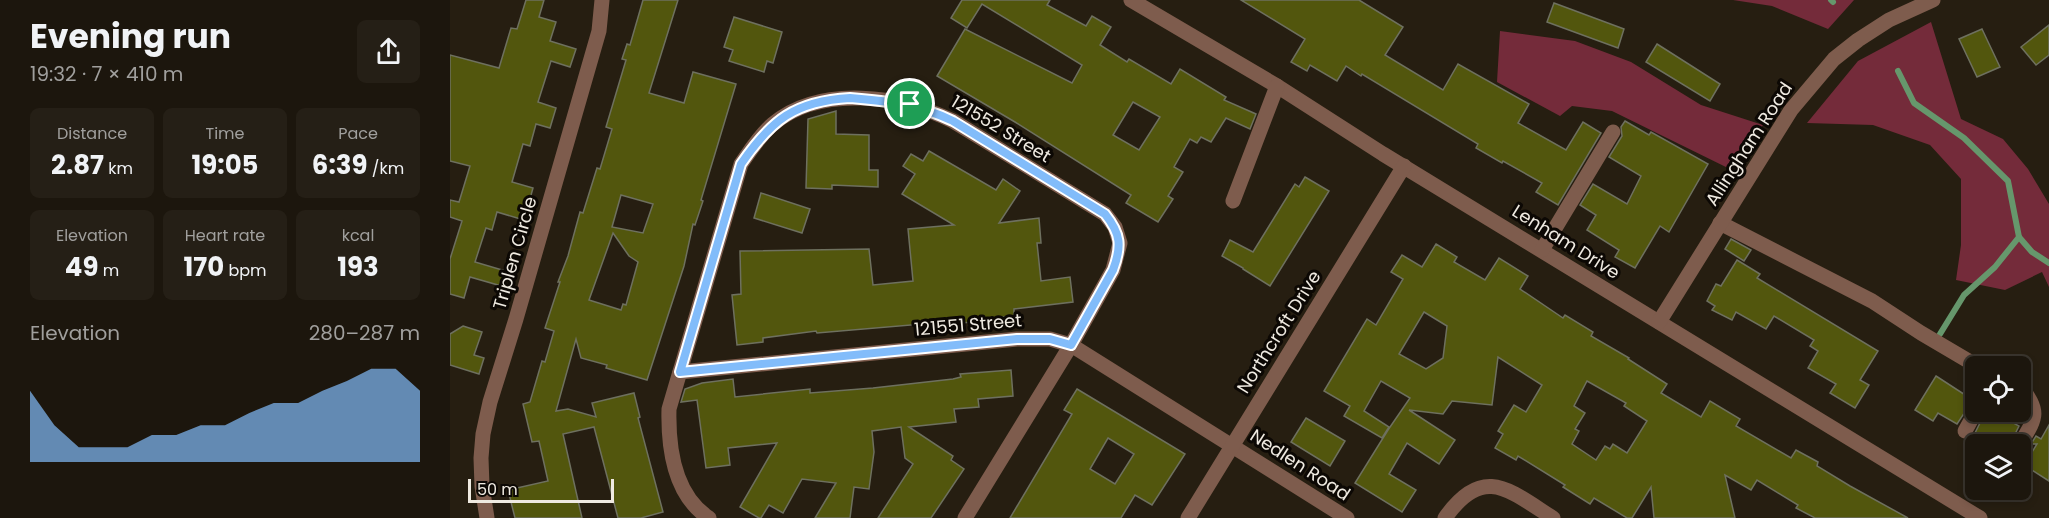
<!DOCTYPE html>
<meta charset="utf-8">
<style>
body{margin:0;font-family:Poppins,sans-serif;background:#251f16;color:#f1f3f6;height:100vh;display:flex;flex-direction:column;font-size:22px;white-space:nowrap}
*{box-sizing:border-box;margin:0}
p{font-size:20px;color:#a09f9d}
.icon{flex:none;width:33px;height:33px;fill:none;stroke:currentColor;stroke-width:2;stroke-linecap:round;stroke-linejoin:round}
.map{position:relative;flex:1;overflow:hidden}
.panel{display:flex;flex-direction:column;background:#1c160d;width:450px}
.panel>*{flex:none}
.tools{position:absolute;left:1515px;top:356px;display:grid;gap:12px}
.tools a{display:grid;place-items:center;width:66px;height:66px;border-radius:9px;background:#1c160d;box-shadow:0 3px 9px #0003,0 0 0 2px #3a352e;font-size:30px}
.scale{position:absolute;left:18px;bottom:15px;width:146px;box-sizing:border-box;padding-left:6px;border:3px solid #efeae1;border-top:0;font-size:16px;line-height:21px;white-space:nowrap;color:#efeae1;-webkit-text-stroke:4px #0c0804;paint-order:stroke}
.pin{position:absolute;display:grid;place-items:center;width:51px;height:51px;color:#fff;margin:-26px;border:3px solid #fff;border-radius:50%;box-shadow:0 2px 6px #0007}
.round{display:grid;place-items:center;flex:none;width:63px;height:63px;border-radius:9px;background:#251f16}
.overview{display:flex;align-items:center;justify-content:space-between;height:102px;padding:0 30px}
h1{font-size:33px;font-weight:700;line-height:45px}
.figures{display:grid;grid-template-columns:repeat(3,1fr);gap:9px;height:102px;padding:6px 30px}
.figures div{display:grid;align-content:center;border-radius:9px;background:#251f16;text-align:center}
.figures b{font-size:26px;font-weight:700}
.figures small{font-size:16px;font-weight:400}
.figures p{font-size:16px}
.chart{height:168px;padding:12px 30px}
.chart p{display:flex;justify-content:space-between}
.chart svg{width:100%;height:108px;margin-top:6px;fill:#82bcfa;opacity:.7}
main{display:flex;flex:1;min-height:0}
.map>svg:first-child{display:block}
.green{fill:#742b3a}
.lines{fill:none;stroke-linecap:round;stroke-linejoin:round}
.stream{stroke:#66976c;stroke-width:6}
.building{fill:#52560d;stroke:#6e705f;stroke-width:1.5;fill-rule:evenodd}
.minor{stroke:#7e5c4d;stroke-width:15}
.route-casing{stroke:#fff;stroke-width:12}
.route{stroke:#82bcfa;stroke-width:8}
.labels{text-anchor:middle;stroke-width:6;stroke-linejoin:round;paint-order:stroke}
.street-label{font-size:18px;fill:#efeae1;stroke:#0c0804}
</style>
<main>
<section class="panel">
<div class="overview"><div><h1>Evening run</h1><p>19:32 · 7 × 410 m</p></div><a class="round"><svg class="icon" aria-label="share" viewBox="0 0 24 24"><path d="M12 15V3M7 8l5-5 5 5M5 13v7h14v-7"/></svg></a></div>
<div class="figures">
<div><p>Distance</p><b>2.87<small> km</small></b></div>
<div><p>Time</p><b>19:05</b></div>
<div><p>Pace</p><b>6:39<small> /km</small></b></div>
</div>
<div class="figures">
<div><p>Elevation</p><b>49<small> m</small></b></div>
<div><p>Heart rate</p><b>170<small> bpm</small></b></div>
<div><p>kcal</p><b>193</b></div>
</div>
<div class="chart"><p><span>Elevation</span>280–287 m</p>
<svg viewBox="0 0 160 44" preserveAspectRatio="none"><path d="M0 44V15L10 29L20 38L30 38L40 38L50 33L60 33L70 29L80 29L90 24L100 20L110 20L120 15L130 11L140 6L150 6L160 15V44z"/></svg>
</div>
</section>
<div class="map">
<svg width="1599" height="518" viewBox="0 0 1599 518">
<rect width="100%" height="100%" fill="#261e11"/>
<g class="green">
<polygon points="1283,0 1404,0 1378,29 1322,6"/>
<polygon points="1481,22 1511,119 1553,139 1578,169 1599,204 1599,287 1592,272 1555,290 1506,280 1511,245 1511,179 1480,145 1423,125 1357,123 1408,61"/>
<polygon points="1050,31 1125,41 1181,62 1251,105 1313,125 1282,170 1162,111 1122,106 1110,116 1047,82"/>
</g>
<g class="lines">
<g class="stream">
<polyline points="1381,0 1383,2"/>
<polyline points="1448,71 1464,103 1514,138 1558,181 1569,237 1545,267 1514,295 1490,334"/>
<polyline points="1569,237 1582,252 1599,263"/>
</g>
</g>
<g class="building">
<polygon points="76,0 94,0 89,17 106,22 100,41 126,49 120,67 101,61 88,102 106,108 100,128 86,124 80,146 73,144 62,182 83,188 74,220 47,212 42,230 36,228 25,262 59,272 55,287 20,277 14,298 0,294 0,259 12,221 0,217 0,200 9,202 20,166 0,161 0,55 49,68 61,28 67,29"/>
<path d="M193,0H228L199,93L234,103L243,72L286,84L251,200L253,201L245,225L243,224L234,266L197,380L156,368L157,365L131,358L126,339L106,411L118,409L146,417L142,403L184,393L190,417L188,418L213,512L191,518H168L144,427L113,434L132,518H65L58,490L98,481L89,441L82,442L73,404L80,402L92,361L95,362L104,331L95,328L110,282H108L118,256L130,212L133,213L147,168L150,169L162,129L156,127L176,60L172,59L177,44L180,45ZM171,195L203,204L193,233L162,227ZM163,233L179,256L188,262L176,305L173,304L171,310L139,300Z"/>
<path d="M512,0H600L597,5L636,26L642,16L661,27L650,45L677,62L679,59L721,84L730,69L776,97L774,100L806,114L800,129L776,118L761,142L751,137L747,143L740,139L724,167L733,172L718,196L723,199L708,222L676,203L681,195L565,122L487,76L515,29L622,83L632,65L532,4L517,28L501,18ZM683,102L710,117L689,150L663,135Z"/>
<polygon points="791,0 909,0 953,27 935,55 993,90 1008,64 1079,104 1068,123 1116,150 1133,122 1151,133 1108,205 1086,192 1092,183 1053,161 1052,163 1026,148 1028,144 912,74 911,76 896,66 887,81 860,65 857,71 841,62 855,39"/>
<polygon points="1104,3 1174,29 1168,48 1097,22"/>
<polygon points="284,17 332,32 323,63 317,61 314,72 279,61 283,50 274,47"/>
<polygon points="1599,25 1599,55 1586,65 1571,47"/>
<polygon points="1532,29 1550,67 1527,77 1509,39"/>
<polygon points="1207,44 1270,84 1260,101 1196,62"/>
<polygon points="386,111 386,134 419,135 419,170 428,170 428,187 382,185 382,189 356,188 358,119"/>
<polygon points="1175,121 1199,135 1201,132 1258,164 1219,232 1210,226 1185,268 1165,257 1169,250 1137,230 1146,215 1130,205 1143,184 1177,204 1191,176 1159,157 1172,136 1171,127"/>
<polygon points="479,151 546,190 553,179 570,191 549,223 589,218 591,243 587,243 591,281 620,277 623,302 564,309 564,316 523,320 523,322 484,325 484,323 367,333 366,331 313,338 313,342 287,345 282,295 291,294 290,251 419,249 423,285 463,281 458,229 504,225 452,194 465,174 453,166 461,154 473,161"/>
<polygon points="855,177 879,191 820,286 793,269 793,268 772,256 780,240 803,252 845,184 849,187"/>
<polygon points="311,193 360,209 352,233 304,218"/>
<polygon points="1281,239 1301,250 1294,261 1275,249"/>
<path d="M986,244L1007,257L1004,262L1035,280L1049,258L1078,276L1070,289L1113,318L1115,315L1143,332L1141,336L1179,358L1178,359L1217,384L1211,393L1251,417L1260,401L1290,419L1286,426L1341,458L1346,450L1368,462L1367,466L1400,486L1458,518H1365L1346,508L1348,505L1307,480L1301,490L1275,475L1285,518H1204L1201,487L1182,518H1177L1144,498L1140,504L1113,487L1115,485L1068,456L1066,460L1045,448L1053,434L1048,431L1064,405L1076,412L1092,385L1048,357L1042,405L1002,401L993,414L959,410L1005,440L989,464L957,443L939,474L966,490L952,512L905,483L938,430L960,398L931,381L914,411L939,427L932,438L894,416L900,406L874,391L917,319L926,325L953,279L941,272L952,255L972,267ZM974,312L997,326L993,358L976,369L949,354ZM1137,381L1176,403L1174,406L1197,421L1177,453L1163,444L1160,449L1155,446L1146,460L1122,444L1129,431L1125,429L1135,413L1124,406Z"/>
<polygon points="1287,260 1310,274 1307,278 1428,351 1410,380 1419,385 1405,408 1380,393 1386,384 1358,368 1368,351 1360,346 1364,340 1324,316 1316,329 1286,312 1282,320 1262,310 1265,306 1257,301 1266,284 1271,286"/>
<polygon points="13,326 32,332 24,355 34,358 29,374 0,365 0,334"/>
<polygon points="561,370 563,396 528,399 529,407 504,409 506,422 459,427 503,456 501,460 514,469 481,518 428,518 463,464 455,458 451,427 422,431 424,452 419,489 404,487 400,518 365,518 386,483 352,479 333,513 319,505 311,518 309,518 290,507 327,443 278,448 280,465 256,468 247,400 231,402 235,389 252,383 283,379 285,397 360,389 360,393 423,388 503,379 511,377 510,374"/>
<polygon points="1486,376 1523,400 1507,424 1488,413 1483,421 1465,410"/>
<path d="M627,389L735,454L702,505L685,495L671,518H560L622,414L614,410ZM658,438L684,454L665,484L640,469Z"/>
<polygon points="1536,411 1542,411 1569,426 1560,444 1539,444 1524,435"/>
<polygon points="856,418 895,441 880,466 841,442"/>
<polygon points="1599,425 1599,481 1574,465 1587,444 1581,444 1586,436 1591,439"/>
</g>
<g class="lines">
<g class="minor">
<polyline points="681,0 827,86 933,154 1530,518"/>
<polyline points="783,201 827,86"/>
<polyline points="1270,223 1422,301 1471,333 1527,366"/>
<polyline points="1092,250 1163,132"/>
<polyline points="1209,322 1341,110 1384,59 1408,40 1439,20 1483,0"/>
<polyline points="230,372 567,339 600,339 621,345 897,518"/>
<path d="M1570,385C1590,413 1587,416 1570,444"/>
<polyline points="1515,431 1526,411"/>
<polyline points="37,518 32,486 31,458 33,434 40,402 66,319 149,31 152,0"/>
<path d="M259,518C224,495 218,447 219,409L291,164C300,151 310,135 323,124C371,84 451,96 503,121L655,214L665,227L670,243L663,270L621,345L515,518"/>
<polyline points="738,518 954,166"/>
<path d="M995,518C1033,464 1059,490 1103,518"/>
</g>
</g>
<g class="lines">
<defs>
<path id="route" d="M400,98C438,101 468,104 503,121L655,214C671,234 672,246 663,270L621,345L600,339H567L230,372L291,164C321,120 345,101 400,98Z"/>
</defs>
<use href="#route" class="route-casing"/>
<use href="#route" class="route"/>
</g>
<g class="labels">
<g class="street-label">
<text transform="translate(551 129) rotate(31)" y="6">121552 Street</text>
<text transform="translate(1299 144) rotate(-57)" y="6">Allingham Road</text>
<text transform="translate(1116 242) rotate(32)" y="6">Lenham Drive</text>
<text transform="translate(65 253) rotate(-74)" y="6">Triplen Circle</text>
<text transform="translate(518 325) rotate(-5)" y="6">121551 Street</text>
<text transform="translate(829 332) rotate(-58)" y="6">Northcroft Drive</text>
<text transform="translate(850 465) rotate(33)" y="6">Nedlen Road</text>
</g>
</g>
</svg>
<div class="tools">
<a><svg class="icon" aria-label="locate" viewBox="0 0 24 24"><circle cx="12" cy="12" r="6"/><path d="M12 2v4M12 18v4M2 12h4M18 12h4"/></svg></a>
<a><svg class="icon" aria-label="layers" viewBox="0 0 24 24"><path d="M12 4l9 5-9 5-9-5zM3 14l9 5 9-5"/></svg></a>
</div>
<div class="scale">50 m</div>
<div class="pin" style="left:460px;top:104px;background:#1e9e55"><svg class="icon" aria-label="arrive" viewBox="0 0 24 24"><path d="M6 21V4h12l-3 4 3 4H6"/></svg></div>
</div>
</main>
